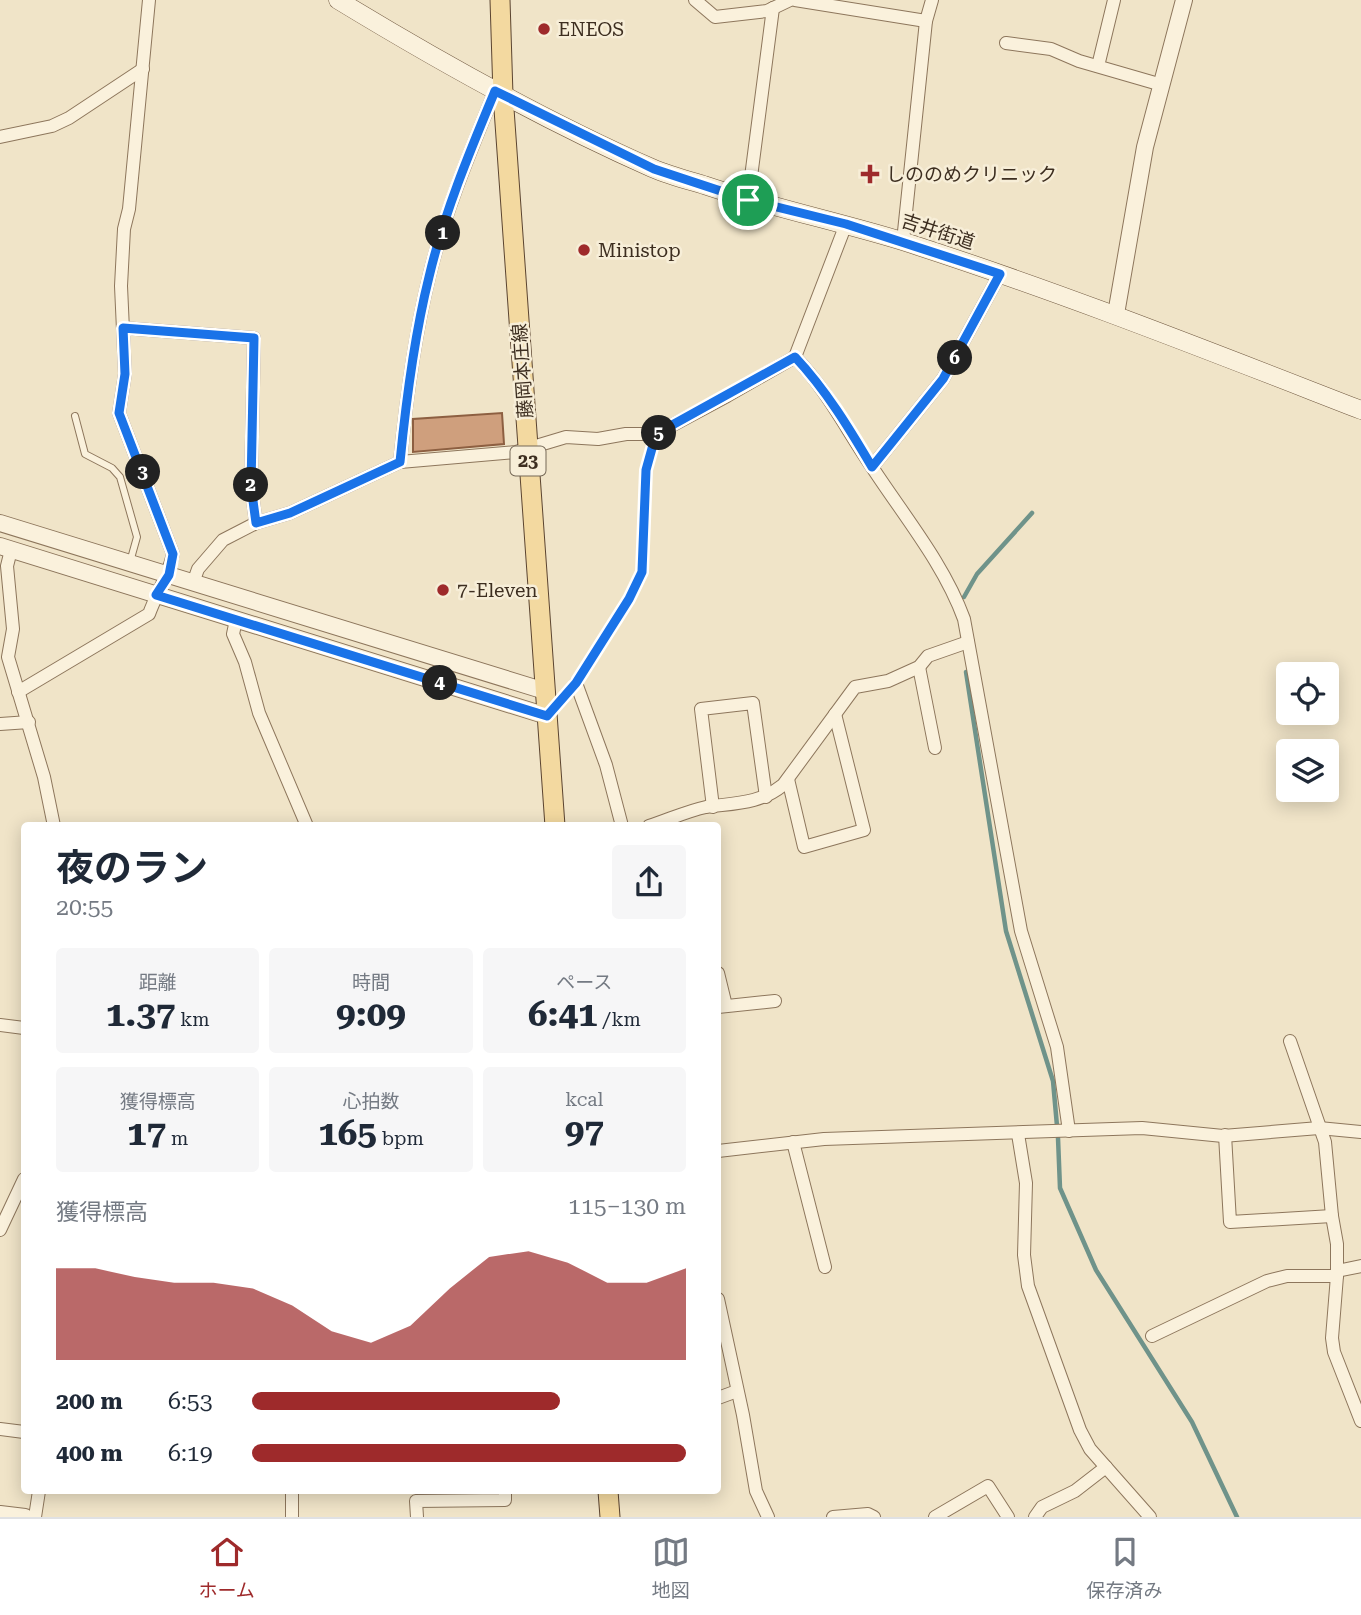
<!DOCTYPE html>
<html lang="ja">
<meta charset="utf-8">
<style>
body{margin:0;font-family:"Roboto Serif","Noto Sans JP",serif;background:#f6f6f7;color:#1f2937;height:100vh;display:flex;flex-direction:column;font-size:26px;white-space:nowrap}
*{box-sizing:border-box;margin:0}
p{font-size:23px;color:#747a83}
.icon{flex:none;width:38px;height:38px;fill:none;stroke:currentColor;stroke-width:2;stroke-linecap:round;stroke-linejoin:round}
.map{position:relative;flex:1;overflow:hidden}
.side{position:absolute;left:21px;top:822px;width:700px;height:672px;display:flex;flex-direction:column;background:#fff;border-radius:7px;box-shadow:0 4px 18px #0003}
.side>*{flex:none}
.controls{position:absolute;left:1276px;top:662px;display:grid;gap:14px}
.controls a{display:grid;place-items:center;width:63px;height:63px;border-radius:7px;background:#fff;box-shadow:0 4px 18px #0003;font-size:35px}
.pin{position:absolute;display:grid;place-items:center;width:60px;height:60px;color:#fff;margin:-30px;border:4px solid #fff;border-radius:50%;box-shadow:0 2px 7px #0007}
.km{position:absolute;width:35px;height:35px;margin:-18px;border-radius:50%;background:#222;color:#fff;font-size:19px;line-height:35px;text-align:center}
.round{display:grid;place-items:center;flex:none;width:74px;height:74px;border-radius:7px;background:#f6f6f7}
.headline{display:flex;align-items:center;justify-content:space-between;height:119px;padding:0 35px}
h1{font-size:38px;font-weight:700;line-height:52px}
.metrics{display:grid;grid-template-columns:repeat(3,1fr);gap:10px;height:119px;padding:7px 35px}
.metrics div{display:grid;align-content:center;border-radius:7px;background:#f6f6f7;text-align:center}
.metrics b{font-size:35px;font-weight:700}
.metrics small{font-size:19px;font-weight:400}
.metrics p{font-size:19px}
.chart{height:196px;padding:14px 35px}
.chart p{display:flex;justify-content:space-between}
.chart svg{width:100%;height:126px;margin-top:7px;fill:#9e2a2b;opacity:.7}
ul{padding:0 35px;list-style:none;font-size:23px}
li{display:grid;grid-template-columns:112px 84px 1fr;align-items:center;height:52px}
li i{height:18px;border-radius:9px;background:#9e2a2b}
.dock{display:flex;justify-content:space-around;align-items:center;height:98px;border-top:2px solid #e0e1e3;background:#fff;font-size:19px;color:#747a83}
.dock a{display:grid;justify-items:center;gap:4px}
.dock .selected{color:#9e2a2b}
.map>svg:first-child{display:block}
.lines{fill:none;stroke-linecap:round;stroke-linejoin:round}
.stream{stroke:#6f938a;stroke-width:4.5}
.building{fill:#cf9f7d;stroke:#8d5f41;stroke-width:2}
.service-casing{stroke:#8d765c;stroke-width:8}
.minor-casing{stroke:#8d765c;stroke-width:14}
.tertiary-casing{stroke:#8d765c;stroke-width:18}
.secondary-casing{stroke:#6f573f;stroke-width:19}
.primary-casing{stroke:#5b4430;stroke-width:21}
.service{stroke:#faf1dc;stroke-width:6}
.minor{stroke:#faf1dc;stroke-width:12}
.tertiary{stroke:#faf1dc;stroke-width:16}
.secondary{stroke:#faf1dc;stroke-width:18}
.primary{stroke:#f3d9a0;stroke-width:19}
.route-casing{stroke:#fff;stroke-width:14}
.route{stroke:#1a73e8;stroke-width:9}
.poi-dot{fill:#9e2a2b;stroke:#f7eed8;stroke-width:2.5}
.labels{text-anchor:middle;stroke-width:5;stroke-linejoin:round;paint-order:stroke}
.shield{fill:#f7eed8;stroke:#756857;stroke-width:2}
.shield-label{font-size:18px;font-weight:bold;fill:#3d2e20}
.poi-label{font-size:19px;fill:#3d2e20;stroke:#f7eed8;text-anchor:start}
.street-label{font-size:19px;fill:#3d2e20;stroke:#f7eed8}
</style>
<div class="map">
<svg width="1361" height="1517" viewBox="0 0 1361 1517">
<rect width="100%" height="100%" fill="#f0e4c8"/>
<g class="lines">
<g class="stream">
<polyline points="964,597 977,574 1032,513"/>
<polyline points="966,672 1006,931 1053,1081 1057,1126"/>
<polyline points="1058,1138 1060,1188 1096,1270 1192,1422 1237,1517"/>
</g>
</g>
<polygon class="building" points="502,413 504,444 413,452 413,419"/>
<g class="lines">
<defs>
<g id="service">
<polyline points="75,416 85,454 112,468 120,477 137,537 130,562"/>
<polyline points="551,711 576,683 629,599 642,572 646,470 656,434"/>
</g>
<g id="minor">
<polyline points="695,0 715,17 767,11 790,0"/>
<polyline points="795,0 926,21"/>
<polyline points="1006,43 1051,49 1079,61 1162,85"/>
<polyline points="1098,66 1114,0"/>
<polyline points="0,137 52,126 69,118 143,69"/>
<polyline points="748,200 773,8"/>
<polyline points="903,241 926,21 932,0"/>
<polyline points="123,328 254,338 251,486 256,523"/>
<path d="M795,357C827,390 846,429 872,467C904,516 944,564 964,619L1021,931L1057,1047L1069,1131"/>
<path d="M400,462C406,401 414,338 429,277C444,214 470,152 495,91"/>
<polyline points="872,467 943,379 1000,274"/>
<polyline points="11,550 7,566 13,629 8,657 44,777 54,826"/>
<polyline points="193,583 198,569 223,540 256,523 290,513 400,462 516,452 566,437 598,439 626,434 656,434 727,396 795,357 846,224"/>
<polyline points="236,620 233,634 245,662 259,713 307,826"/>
<polyline points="919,667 935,748"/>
<polyline points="576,683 606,765 622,826"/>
<path d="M18,692L149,614C157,592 168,577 173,554L119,413L125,374L121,286L124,229L129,209L149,0"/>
<polyline points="0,724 29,722"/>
<polyline points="788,779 804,847 864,830 835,714"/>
<polyline points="713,807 701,709 753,703 766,797"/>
<path d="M649,826C668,820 687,811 706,807C734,803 760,804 783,785L855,687L888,681L919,667L928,656L968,642"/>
<polyline points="718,973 726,1006"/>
<polyline points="718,1007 775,1001"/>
<polyline points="0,1025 24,1028"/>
<polyline points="1290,1041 1325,1142 1332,1216 1337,1244 1337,1276 1332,1338 1334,1352 1361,1421"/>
<polyline points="1018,1134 1026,1183 1024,1255 1028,1286 1080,1430 1090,1449 1150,1517"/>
<polyline points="1225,1135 1230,1222 1332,1216"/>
<polyline points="793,1142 825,1267"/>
<polyline points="718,1151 824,1139 1142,1128 1223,1136 1319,1128 1361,1132"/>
<polyline points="0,1230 24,1179"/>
<polyline points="1337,1271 1361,1266"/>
<polyline points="718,1299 743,1415 756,1491 768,1517"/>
<polyline points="1152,1336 1267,1281 1287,1276 1337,1276"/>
<polyline points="718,1398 737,1391"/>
<polyline points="0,1429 24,1432"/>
<polyline points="292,1491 292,1517"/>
<polyline points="35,1517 39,1491"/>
<polyline points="417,1517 416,1501 505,1500 505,1491"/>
<polyline points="833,1517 868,1514 874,1517"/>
<polyline points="935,1517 988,1486 1008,1517"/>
<polyline points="1035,1517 1042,1507 1075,1491 1106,1467"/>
</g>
<g id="tertiary">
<polyline points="1116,314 1145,147 1184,0"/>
<polyline points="0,523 545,691"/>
<polyline points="0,546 547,716"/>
<polyline points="0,1514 25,1517"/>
</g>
<path id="secondary" d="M338,0C440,62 543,120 652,168C668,175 687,180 704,185C769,207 837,221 902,241C1058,291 1209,351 1361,410"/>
<g id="primary">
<polyline points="500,0 503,95 555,826"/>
<polyline points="608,1491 610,1517"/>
</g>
</defs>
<use href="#service" class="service-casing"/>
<use href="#minor" class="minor-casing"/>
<use href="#tertiary" class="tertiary-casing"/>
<use href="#secondary" class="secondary-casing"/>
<use href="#primary" class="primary-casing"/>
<use href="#service" class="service"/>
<use href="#minor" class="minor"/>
<use href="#tertiary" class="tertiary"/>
<use href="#secondary" class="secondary"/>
<use href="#primary" class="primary"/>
</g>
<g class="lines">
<defs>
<path id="route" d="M495,91L654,169L748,200L846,224L1000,274L943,379L872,467C849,428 826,390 795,357L656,434L646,470L642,572L629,599L576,683L547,716L156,595L169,575L173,554L119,413L125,374L123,328L254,338L251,486L256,523L290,513L400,462C406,401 414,337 429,277C444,213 470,151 495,91Z"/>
</defs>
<use href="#route" class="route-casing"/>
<use href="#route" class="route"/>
</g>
<g class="poi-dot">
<circle cx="544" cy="29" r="7"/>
<path d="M866.5 163.5h7v7h7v7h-7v7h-7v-7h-7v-7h7z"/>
<circle cx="584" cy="250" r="7"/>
<circle cx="443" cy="590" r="7"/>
</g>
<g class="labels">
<rect class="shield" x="510.5" y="446.5" width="35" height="29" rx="5"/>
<g class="shield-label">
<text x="528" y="467">23</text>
</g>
<g class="poi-label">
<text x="558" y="36">ENEOS</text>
<text x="886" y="181">しののめクリニック</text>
<text x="598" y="257">Ministop</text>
<text x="457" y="597">7-Eleven</text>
</g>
<g class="street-label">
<text transform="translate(938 231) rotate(18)" y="7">吉井街道</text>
<text transform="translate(522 371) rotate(-94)" y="7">藤岡本庄線</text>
</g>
</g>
</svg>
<div class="controls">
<a><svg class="icon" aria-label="locate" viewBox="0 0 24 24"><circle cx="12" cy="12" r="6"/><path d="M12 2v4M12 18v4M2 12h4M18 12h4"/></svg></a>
<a><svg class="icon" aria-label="layers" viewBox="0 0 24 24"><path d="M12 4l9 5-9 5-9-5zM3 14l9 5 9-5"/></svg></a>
</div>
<div class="pin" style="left:748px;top:200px;background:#1e9e55"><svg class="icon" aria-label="arrive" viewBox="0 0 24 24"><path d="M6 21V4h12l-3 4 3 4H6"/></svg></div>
<b class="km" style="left:443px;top:233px">1</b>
<b class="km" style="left:251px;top:485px">2</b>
<b class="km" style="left:143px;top:472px">3</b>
<b class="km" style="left:440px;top:683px">4</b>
<b class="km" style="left:659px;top:433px">5</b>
<b class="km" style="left:955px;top:358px">6</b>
<section class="side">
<div class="headline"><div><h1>夜のラン</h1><p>20:55</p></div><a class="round"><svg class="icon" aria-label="share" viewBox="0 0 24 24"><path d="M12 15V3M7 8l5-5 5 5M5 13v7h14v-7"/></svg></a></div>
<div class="metrics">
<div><p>距離</p><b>1.37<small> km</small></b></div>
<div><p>時間</p><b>9:09</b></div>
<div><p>ペース</p><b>6:41<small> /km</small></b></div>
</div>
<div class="metrics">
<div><p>獲得標高</p><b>17<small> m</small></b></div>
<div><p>心拍数</p><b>165<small> bpm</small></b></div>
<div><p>kcal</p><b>97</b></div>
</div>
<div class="chart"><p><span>獲得標高</span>115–130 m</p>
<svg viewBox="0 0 160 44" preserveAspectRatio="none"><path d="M0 44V12L10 12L20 15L30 17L40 17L50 19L60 25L70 34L80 38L90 32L100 19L110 8L120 6L130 10L140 17L150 17L160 12V44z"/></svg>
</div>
<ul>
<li><b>200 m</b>6:53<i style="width:71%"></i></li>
<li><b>400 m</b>6:19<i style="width:100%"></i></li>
</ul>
</section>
</div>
<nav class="dock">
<a class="selected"><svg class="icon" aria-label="home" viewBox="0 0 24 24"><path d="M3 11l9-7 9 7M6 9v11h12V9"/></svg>ホーム</a>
<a><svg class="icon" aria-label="map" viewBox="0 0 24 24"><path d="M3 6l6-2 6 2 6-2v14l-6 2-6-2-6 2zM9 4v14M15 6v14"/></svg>地図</a>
<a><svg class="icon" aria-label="saved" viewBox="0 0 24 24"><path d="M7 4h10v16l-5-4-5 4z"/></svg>保存済み</a>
</nav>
